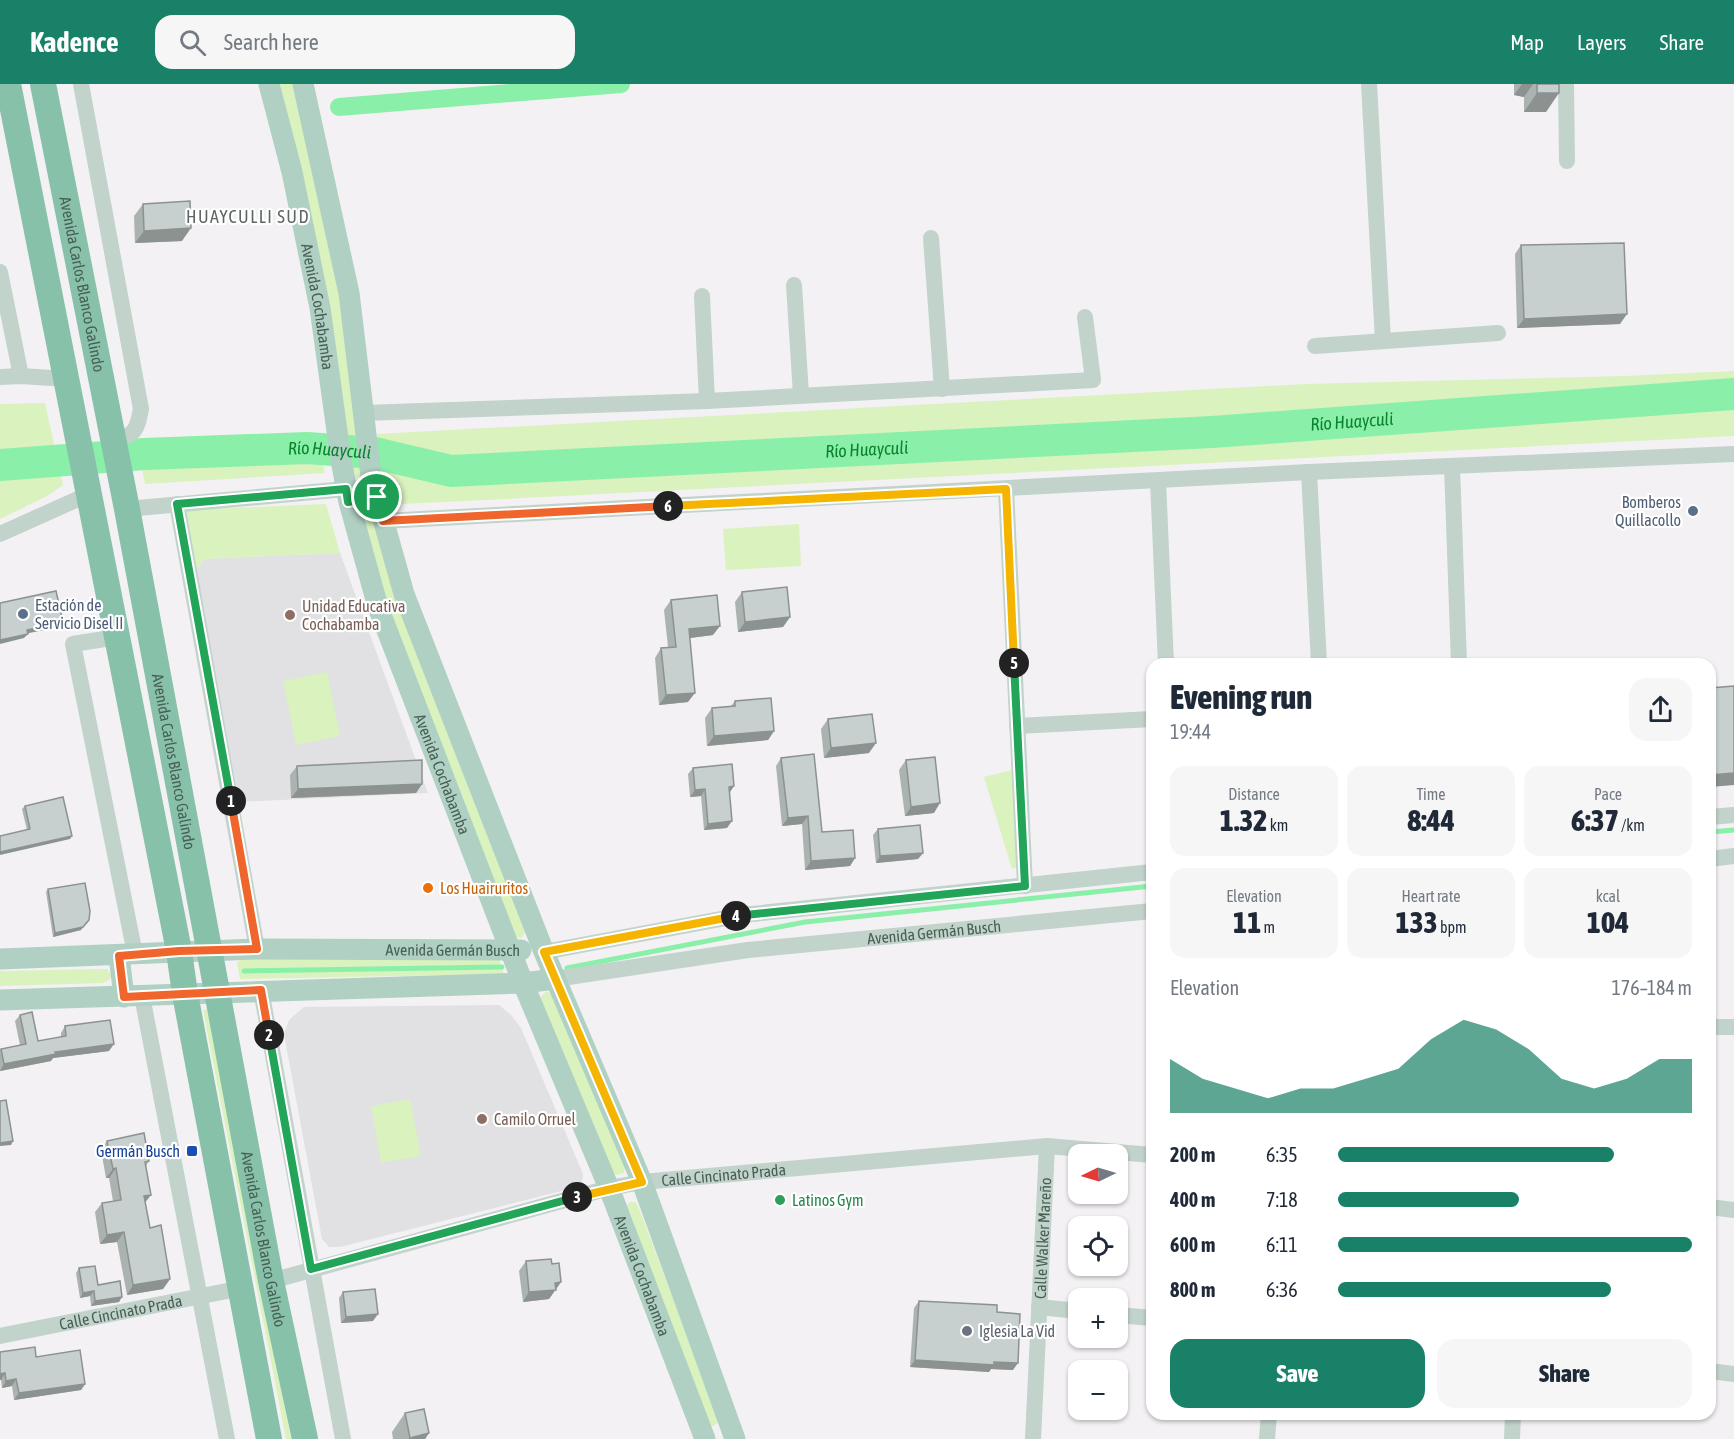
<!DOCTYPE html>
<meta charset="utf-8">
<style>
body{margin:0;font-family:"Asap Condensed",sans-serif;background:#f6f6f7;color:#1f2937;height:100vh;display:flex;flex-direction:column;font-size:22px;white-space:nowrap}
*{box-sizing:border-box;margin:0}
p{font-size:20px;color:#747a83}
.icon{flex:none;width:33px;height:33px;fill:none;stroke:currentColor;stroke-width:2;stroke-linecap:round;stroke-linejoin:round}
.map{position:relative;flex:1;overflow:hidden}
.panel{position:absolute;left:1146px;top:574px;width:570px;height:762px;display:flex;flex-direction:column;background:#fff;border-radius:18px;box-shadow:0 2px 4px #0004}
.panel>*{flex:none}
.needle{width:39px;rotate:265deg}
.controls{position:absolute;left:1068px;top:1060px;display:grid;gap:12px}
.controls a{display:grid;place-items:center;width:60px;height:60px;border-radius:12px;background:#fff;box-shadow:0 2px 4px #0004;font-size:30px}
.pin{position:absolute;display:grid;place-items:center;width:51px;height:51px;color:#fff;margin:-26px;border:3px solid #fff;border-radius:50%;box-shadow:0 2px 6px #0007}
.km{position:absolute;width:30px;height:30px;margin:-15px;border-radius:50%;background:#222;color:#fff;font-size:16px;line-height:30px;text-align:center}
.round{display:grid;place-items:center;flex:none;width:63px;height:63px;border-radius:18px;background:#f6f6f7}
.summary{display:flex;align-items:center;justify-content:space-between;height:102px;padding:0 24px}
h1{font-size:33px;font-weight:800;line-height:45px}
.stats{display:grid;grid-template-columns:repeat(3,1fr);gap:9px;height:102px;padding:6px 24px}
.stats div{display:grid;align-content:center;border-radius:15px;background:#f6f6f7;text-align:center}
.stats b{font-size:30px;font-weight:800}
.stats small{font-size:16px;font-weight:400}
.stats p{font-size:16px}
.chart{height:168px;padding:12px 24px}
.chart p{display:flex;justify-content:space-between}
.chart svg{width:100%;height:108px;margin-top:6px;fill:#198167;opacity:.7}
.button{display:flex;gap:12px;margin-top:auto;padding:12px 24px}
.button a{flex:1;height:69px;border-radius:18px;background:#198167;color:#fff;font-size:24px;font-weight:800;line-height:69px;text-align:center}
.button a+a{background:#f6f6f7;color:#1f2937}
ul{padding:0 24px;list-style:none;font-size:20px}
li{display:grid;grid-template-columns:96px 72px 1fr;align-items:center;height:45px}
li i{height:15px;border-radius:8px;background:#198167}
header{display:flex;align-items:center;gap:36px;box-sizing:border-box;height:84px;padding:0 30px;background:#198167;color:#fff}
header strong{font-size:28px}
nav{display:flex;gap:33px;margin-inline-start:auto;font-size:21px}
.search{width:420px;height:54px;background:#f6f6f7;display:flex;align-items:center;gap:15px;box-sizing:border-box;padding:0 21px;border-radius:18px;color:#747a83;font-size:22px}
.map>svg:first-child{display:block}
.education{fill:#e1e0e2}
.green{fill:#d9f2be}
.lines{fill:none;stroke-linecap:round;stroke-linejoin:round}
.stream{stroke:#8af0a9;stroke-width:5}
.canal{stroke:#8af0a9;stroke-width:18}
.river{stroke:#8af0a9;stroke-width:32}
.minor{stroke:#c1d3cb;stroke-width:16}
.major{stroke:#afd0c3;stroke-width:21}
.highway{stroke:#87c1aa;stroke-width:26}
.wall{fill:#abb3b1}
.shaded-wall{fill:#8b9290}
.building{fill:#c7d0ce;stroke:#8b9290;stroke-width:1.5}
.split-1-casing{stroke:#fff;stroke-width:12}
.split-2-casing{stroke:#fff;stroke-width:12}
.split-3-casing{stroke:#fff;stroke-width:12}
.split-4-casing{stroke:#fff;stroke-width:12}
.split-5-casing{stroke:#fff;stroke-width:12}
.split-6-casing{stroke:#fff;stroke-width:12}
.split-7-casing{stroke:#fff;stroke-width:12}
.split-1{stroke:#22a559;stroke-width:8}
.split-2{stroke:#f0652b;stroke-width:8}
.split-3{stroke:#22a559;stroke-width:8}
.split-4{stroke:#f5b400;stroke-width:8}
.split-5{stroke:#22a559;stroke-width:8}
.split-6{stroke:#f5b400;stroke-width:8}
.split-7{stroke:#f0652b;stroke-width:8}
.service-dot{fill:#5c6f8a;stroke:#fff;stroke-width:2}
.education-dot{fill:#8d6e63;stroke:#fff;stroke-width:2}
.food-dot{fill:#e8710a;stroke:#fff;stroke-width:2}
.transit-dot{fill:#1a4fb4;stroke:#fff;stroke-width:2}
.leisure-dot{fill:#2e9e5b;stroke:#fff;stroke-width:2}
.worship-dot{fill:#6b7280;stroke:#fff;stroke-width:2}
.labels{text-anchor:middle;stroke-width:4.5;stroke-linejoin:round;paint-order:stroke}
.street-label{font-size:16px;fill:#485f55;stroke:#fff}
.service-label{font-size:16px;fill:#4e5e75;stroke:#fff;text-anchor:end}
.education-label{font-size:16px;fill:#785e54;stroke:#fff;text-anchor:start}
.food-label{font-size:16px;fill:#c56008;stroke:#fff;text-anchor:start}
.transit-label{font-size:16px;fill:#164399;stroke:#fff;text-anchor:end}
.leisure-label{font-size:16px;fill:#27864d;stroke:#fff;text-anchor:start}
.worship-label{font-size:16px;fill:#5b616d;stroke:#fff;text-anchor:start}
.neighbourhood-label{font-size:18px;letter-spacing:1.5px;fill:#5d6663;stroke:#fff}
.water-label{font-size:18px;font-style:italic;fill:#09832e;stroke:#fff}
</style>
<header>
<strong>Kadence</strong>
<div class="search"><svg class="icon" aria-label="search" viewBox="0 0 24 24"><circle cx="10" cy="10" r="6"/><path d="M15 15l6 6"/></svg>Search here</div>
<nav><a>Map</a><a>Layers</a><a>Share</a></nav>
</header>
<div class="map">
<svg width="1734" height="1355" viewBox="0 0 1734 1355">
<rect width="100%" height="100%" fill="#f3f1f3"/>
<g class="education">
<polygon points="340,469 428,709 237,718 196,486 204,475"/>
<polygon points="499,921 512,932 521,944 583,1090 582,1098 577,1103 340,1163 329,1163 322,1155 284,950 289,936 304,923"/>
</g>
<g class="green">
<polygon points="280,0 293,0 339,206 362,392 354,394 302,94"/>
<polygon points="1734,287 1734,352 465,417 400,420 383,403 377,350 1306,300 1624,292"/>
<polygon points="45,319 63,401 47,412 0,435 0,320"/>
<polygon points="315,354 325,389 145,400 137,357"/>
<polygon points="326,420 340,469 204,475 196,486 186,426"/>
<polygon points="370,435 374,435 525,848 522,854 514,853 394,539 363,443 365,437"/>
<polygon points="799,440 801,482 726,486 723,445"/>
<polygon points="327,588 340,652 296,661 283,597"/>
<polygon points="1016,685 1021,782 1012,785 984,693"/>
<polygon points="498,873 504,890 240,895 237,878 244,874"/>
<polygon points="102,885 107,885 111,891 110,895 103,899 0,902 0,887"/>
<polygon points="546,907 550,909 625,1083 624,1089 616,1091 613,1088 540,914"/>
<polygon points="207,925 291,1355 286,1355 203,926"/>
<polygon points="410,1015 421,1072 381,1079 371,1022"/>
<polygon points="630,1118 635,1118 638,1122 719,1336 717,1340 713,1342 709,1341 627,1121"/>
</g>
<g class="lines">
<g class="stream">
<polyline points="1710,748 1734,746"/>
<polyline points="567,884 805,838 1152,802"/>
<polyline points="244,887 502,883"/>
</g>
<polyline class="canal" points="339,23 621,0"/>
<path class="river" id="s1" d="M0,381L144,370L307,364L375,369L451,387L1212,348L1734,310"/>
<g class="minor">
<path d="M81,0L141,325C137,346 135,352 113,356"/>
<polyline points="1369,0 1383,257"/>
<polyline points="1566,0 1567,77"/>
<polyline points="931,154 942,305"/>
<polyline points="0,188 21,292"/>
<polyline points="794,201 801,311"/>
<polyline points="702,212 707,317"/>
<polyline points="1315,262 1498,249"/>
<polyline points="0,293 21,292 66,295"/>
<polyline points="364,329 707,317 1093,296 1085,233"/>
<polyline points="1452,382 1459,580"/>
<polyline points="1309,388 1319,580"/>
<polyline points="1158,397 1166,580"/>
<polyline points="1006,405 1025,802"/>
<polyline points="177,420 257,865"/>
<polyline points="127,425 346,405"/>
<polyline points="383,437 1309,388 1734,370"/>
<polyline points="0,450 89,410"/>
<polyline points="117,553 73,560 135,870"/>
<polyline points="1017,642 1152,635"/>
<polyline points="1710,733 1734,731"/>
<polyline points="1710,775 1734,772"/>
<polyline points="544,868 742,831 1152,788"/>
<path id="s2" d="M555,895L748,866L1152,827"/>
<polyline points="261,906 343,1355"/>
<polyline points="142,912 227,1355"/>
<polyline points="1710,943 1734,943"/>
<polyline points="1710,1123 1734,1126"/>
<path id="s3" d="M271,1197L609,1104L642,1098L1047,1062L1152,1071"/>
<polyline points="1039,1223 1078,1227"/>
<polyline points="1118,1231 1152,1234"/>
<path id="s4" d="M0,1252L242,1204"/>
<polyline points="1710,1287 1734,1290"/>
<path id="s5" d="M1033,1355L1047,1062"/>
<polyline points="1267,1355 1269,1330"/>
<polyline points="1512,1355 1513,1330"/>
</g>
<g class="major">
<path id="s6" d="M269,0L292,88L320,224L341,376L349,418L378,523L523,899L609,1104L705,1355"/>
<polyline points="303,0 349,209 371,392 404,510 544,868 642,1098 735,1355"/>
<polyline points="119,872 124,913"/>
<path id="s7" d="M0,875L257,865L521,866"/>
<polyline points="0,916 523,899 555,895"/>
</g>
<g class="highway">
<polyline points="8,0 179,867 185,910 269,1355"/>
<path id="s8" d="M43,0L127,425L271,1197L305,1355"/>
</g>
</g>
<g class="wall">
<polygon points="1514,0 1559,0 1546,28 1524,28 1524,13 1514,11"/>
<polygon points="143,120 182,157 135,159 134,132"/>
<polygon points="1521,161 1620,240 1517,244 1515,170"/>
<polygon points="742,508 790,533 783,543 738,548 735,518"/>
<polygon points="671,516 713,551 690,554 688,618 659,621 655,574 661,564 668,563 664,526"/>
<polygon points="735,617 774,647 768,656 707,662 705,634 712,624 731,622"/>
<polygon points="828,635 869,669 824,674 821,645"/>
<polygon points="781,674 822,748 855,774 850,782 805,786 802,740 782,742 776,682"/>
<polygon points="906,676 934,729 905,732 899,686"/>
<polygon points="297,682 422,700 416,709 291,714 290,691"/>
<polygon points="693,684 734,702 729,708 727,744 704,746 701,712 690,713 688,690"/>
<polygon points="25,722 70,755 27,746 22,725"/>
<polygon points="878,745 923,769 918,775 876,779 873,751"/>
<polygon points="48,805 81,846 53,853 46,808"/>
<polygon points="20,931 38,957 61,953 61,949 65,942 109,967 53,974 51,977 0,987 0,966 1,965 20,961 15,937"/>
<polygon points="107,1057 149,1077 146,1082 145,1118 150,1144 170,1195 163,1205 127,1211 117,1158 100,1160 95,1128 102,1119 113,1117 109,1094 106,1094 101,1066"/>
<polygon points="526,1177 552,1180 561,1198 549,1215 523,1218 519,1187"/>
<polygon points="79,1184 98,1201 119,1218 91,1222 90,1212 80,1214 76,1189"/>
<polygon points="343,1208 373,1237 341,1239 339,1214"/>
<polygon points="919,1217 997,1228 1013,1286 991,1285 989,1288 910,1283 914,1224"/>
<polygon points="0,1268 36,1273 85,1300 81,1306 14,1316 12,1302 2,1304 1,1296 0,1296"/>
<polygon points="405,1329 429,1349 425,1355 393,1355 392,1348"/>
</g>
<g class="shaded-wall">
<polygon points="1522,0 1533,0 1524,13 1514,11"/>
<polygon points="1537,9 1559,9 1546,28 1524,28"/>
<polygon points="191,144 182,157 135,159 144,147"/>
<polygon points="1627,230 1620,240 1517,244 1524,235"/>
<polygon points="790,533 783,543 738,548 745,538"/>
<polygon points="63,538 60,543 24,550 27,546"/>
<polygon points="720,542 713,551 682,555 689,545"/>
<polygon points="28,550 24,554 0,560 0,556"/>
<polygon points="695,609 688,618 659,621 666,611"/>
<polygon points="774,647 768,656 707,662 714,652"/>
<polygon points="876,659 869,669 824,674 831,664"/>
<polygon points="1734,689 1734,701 1710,703 1710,691"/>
<polygon points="422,700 416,709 291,714 298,705"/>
<polygon points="734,702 730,708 724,709 729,703"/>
<polygon points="705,705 701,712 690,713 695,706"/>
<polygon points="940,719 934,729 905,732 911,723"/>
<polygon points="808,732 802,740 782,742 788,734"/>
<polygon points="732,737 727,744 704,746 708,740"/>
<polygon points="72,752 70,755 0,771 0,768"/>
<polygon points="923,769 918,775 876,779 880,772"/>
<polygon points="855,774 850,782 805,786 811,777"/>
<polygon points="89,836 81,846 53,853 55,849"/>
<polygon points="114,960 109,967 53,974 51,977 0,987 4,980 55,968"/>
<polygon points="13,1057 11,1061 0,1062 0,1059"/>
<polygon points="116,1084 109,1094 106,1094 113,1085"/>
<polygon points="151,1111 144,1120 144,1112"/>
<polygon points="124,1148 117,1158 100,1160 107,1151"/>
<polygon points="170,1195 163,1205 127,1211 133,1201"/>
<polygon points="561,1198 549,1215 523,1218 529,1208 555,1199"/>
<polygon points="94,1207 90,1212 80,1214 83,1209"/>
<polygon points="122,1213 119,1218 91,1222 95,1217"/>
<polygon points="378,1230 373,1237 341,1239 346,1233"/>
<polygon points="915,1276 994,1278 1018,1279 1013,1286 991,1285 989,1288 910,1283"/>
<polygon points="5,1289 1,1296 0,1296 0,1290"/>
<polygon points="16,1295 12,1302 2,1304 6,1297"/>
<polygon points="85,1300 81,1306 14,1316 19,1309"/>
<polygon points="429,1349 425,1355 409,1355 410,1354"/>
</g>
<g class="building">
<rect x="1537" y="0" width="22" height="9"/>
<polygon points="190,117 191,144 144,147 143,120"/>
<polygon points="1624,159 1627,230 1524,235 1521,161"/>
<polygon points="787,503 790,533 745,538 742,508"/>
<polygon points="56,507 63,538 27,546 28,550 0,556 0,519"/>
<polygon points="717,511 720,542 689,545 695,609 666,611 661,564 676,563 671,516"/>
<polygon points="1734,602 1734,689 1710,691 1710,604"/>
<polygon points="771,614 774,647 714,652 712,624 735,622 735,617"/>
<polygon points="872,630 876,659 831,664 828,635"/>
<polygon points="814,670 822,748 853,746 855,774 811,777 808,732 788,734 781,674"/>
<polygon points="935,673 940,719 911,723 906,676"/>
<polygon points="422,676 422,700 298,705 297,682"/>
<polygon points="732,680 734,702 729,703 732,737 708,740 705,705 695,706 693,684"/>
<polygon points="63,713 72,752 0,768 0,752 30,745 25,722"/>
<polygon points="920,741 923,769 880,772 878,745"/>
<polygon points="85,799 90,827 89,836 83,843 55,849 48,805"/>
<polygon points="32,928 38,957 66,952 65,942 110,936 114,960 55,968 56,970 4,980 1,965 26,960 20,931"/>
<polygon points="6,1016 13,1057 0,1059 0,1017"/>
<polygon points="144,1049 149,1077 145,1078 151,1111 144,1112 150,1144 161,1141 170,1195 133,1201 124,1148 107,1151 102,1119 121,1116 116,1084 113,1085 107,1057"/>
<polygon points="551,1175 552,1180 559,1179 561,1198 555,1199 556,1206 529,1208 526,1177"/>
<polygon points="95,1182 98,1201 120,1197 122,1213 95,1217 94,1207 83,1209 79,1184"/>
<polygon points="375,1205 378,1230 346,1233 343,1208"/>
<polygon points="919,1217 997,1221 997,1228 1020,1230 1018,1279 994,1278 994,1281 915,1276"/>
<polygon points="35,1263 36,1273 80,1266 85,1300 19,1309 16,1295 6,1297 5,1289 0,1290 0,1268"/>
<polygon points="424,1325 429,1349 410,1354 405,1329"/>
</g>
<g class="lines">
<defs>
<polyline id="split-1" points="231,717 177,420 346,405 348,418 377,413"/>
<polyline id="split-2" points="231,717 257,865 179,867 119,872 124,913 261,906 269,951"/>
<polyline id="split-3" points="269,951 311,1185 577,1113"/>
<polyline id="split-4" points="577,1113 642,1098 544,868 736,832"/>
<polyline id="split-5" points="736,832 1025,802 1014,579"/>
<polyline id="split-6" points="668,422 1006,405 1014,579"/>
<polyline id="split-7" points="377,413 383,437 668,422"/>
</defs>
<use href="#split-1" class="split-1-casing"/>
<use href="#split-2" class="split-2-casing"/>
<use href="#split-3" class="split-3-casing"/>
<use href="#split-4" class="split-4-casing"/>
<use href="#split-5" class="split-5-casing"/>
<use href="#split-6" class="split-6-casing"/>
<use href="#split-7" class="split-7-casing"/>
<use href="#split-1" class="split-1"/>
<use href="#split-2" class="split-2"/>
<use href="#split-3" class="split-3"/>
<use href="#split-4" class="split-4"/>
<use href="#split-5" class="split-5"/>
<use href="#split-6" class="split-6"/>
<use href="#split-7" class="split-7"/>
</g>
<g class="service-dot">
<circle cx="1693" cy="427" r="6"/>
<circle cx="23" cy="530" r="6"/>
</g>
<g class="education-dot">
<circle cx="290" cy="531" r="6"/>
<circle cx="482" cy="1035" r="6"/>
</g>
<circle class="food-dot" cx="428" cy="804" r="6"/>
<rect class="transit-dot" x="186" y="1061" width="12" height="12" rx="3"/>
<circle class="leisure-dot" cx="780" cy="1116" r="6"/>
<circle class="worship-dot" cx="967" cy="1247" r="6"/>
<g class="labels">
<g class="street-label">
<text dy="6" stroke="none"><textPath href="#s8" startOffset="204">Avenida Carlos Blanco Galindo</textPath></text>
<text dy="6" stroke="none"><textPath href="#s6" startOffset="228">Avenida Cochabamba</textPath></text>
<text dy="6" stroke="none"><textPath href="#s8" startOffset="690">Avenida Carlos Blanco Galindo</textPath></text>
<text dy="6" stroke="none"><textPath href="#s6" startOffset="714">Avenida Cochabamba</textPath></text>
<text dy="6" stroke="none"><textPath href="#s2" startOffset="382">Avenida Germán Busch</textPath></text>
<text dy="6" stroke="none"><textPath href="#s7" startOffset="453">Avenida Germán Busch</textPath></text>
<text dy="6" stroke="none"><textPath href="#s3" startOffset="466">Calle Cincinato Prada</textPath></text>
<text dy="6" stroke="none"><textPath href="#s5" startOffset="201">Calle Walker Mareño</textPath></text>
<text dy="6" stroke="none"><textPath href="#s8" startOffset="1176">Avenida Carlos Blanco Galindo</textPath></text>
<text dy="6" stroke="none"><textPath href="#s6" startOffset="1254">Avenida Cochabamba</textPath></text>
<text dy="6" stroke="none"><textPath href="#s4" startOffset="123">Calle Cincinato Prada</textPath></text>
</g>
<g class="service-label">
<text x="1681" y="424">Bomberos<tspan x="1681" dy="18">Quillacollo</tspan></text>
<text x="35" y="527" text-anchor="start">Estación de<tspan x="35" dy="18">Servicio Disel II</tspan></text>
</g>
<g class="education-label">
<text x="302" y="528">Unidad Educativa<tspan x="302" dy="18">Cochabamba</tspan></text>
<text x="494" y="1041">Camilo Orruel</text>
</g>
<g class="food-label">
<text x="440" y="810">Los Huairuritos</text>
</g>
<g class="transit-label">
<text x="180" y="1073">Germán Busch</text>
</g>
<g class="leisure-label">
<text x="792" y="1122">Latinos Gym</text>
</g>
<g class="worship-label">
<text x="979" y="1253">Iglesia La Vid</text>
</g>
<g class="neighbourhood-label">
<text x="248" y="139">HUAYCULLI SUD</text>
</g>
<g class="water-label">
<text dy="6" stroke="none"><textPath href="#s1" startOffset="1356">Río Huayculi</textPath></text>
<text dy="6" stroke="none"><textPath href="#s1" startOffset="870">Río Huayculi</textPath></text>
<text dy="6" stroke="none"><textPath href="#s1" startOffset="330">Río Huayculi</textPath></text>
</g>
</g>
</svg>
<div class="controls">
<a><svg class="needle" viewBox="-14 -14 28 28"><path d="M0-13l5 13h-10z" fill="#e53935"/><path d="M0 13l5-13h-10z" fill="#747a83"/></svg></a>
<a><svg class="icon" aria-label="locate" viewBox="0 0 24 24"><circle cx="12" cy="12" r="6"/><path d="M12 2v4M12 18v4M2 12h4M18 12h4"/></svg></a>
<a>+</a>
<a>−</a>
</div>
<div class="pin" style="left:377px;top:413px;background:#1e9e55"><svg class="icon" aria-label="arrive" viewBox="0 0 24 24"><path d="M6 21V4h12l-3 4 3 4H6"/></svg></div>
<b class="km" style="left:231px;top:717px">1</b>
<b class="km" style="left:269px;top:951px">2</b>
<b class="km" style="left:577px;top:1113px">3</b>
<b class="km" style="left:736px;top:832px">4</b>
<b class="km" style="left:1014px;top:579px">5</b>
<b class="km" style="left:668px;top:422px">6</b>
<section class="panel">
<div class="summary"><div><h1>Evening run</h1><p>19:44</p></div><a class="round"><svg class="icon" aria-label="share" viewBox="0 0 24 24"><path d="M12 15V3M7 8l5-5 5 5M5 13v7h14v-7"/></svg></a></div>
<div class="stats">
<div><p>Distance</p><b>1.32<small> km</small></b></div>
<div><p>Time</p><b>8:44</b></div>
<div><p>Pace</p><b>6:37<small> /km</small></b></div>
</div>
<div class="stats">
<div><p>Elevation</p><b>11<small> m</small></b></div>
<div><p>Heart rate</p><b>133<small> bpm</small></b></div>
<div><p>kcal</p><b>104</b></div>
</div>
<div class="chart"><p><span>Elevation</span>176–184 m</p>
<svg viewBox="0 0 160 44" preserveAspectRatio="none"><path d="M0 44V22L10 30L20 34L30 38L40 34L50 34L60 30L70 26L80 14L90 6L100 10L110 18L120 30L130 34L140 30L150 22L160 22V44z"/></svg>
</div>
<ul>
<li><b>200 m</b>6:35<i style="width:78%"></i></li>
<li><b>400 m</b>7:18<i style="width:51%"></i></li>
<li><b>600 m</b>6:11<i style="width:100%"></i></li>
<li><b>800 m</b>6:36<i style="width:77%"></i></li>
</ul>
<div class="button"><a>Save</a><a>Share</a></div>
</section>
</div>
